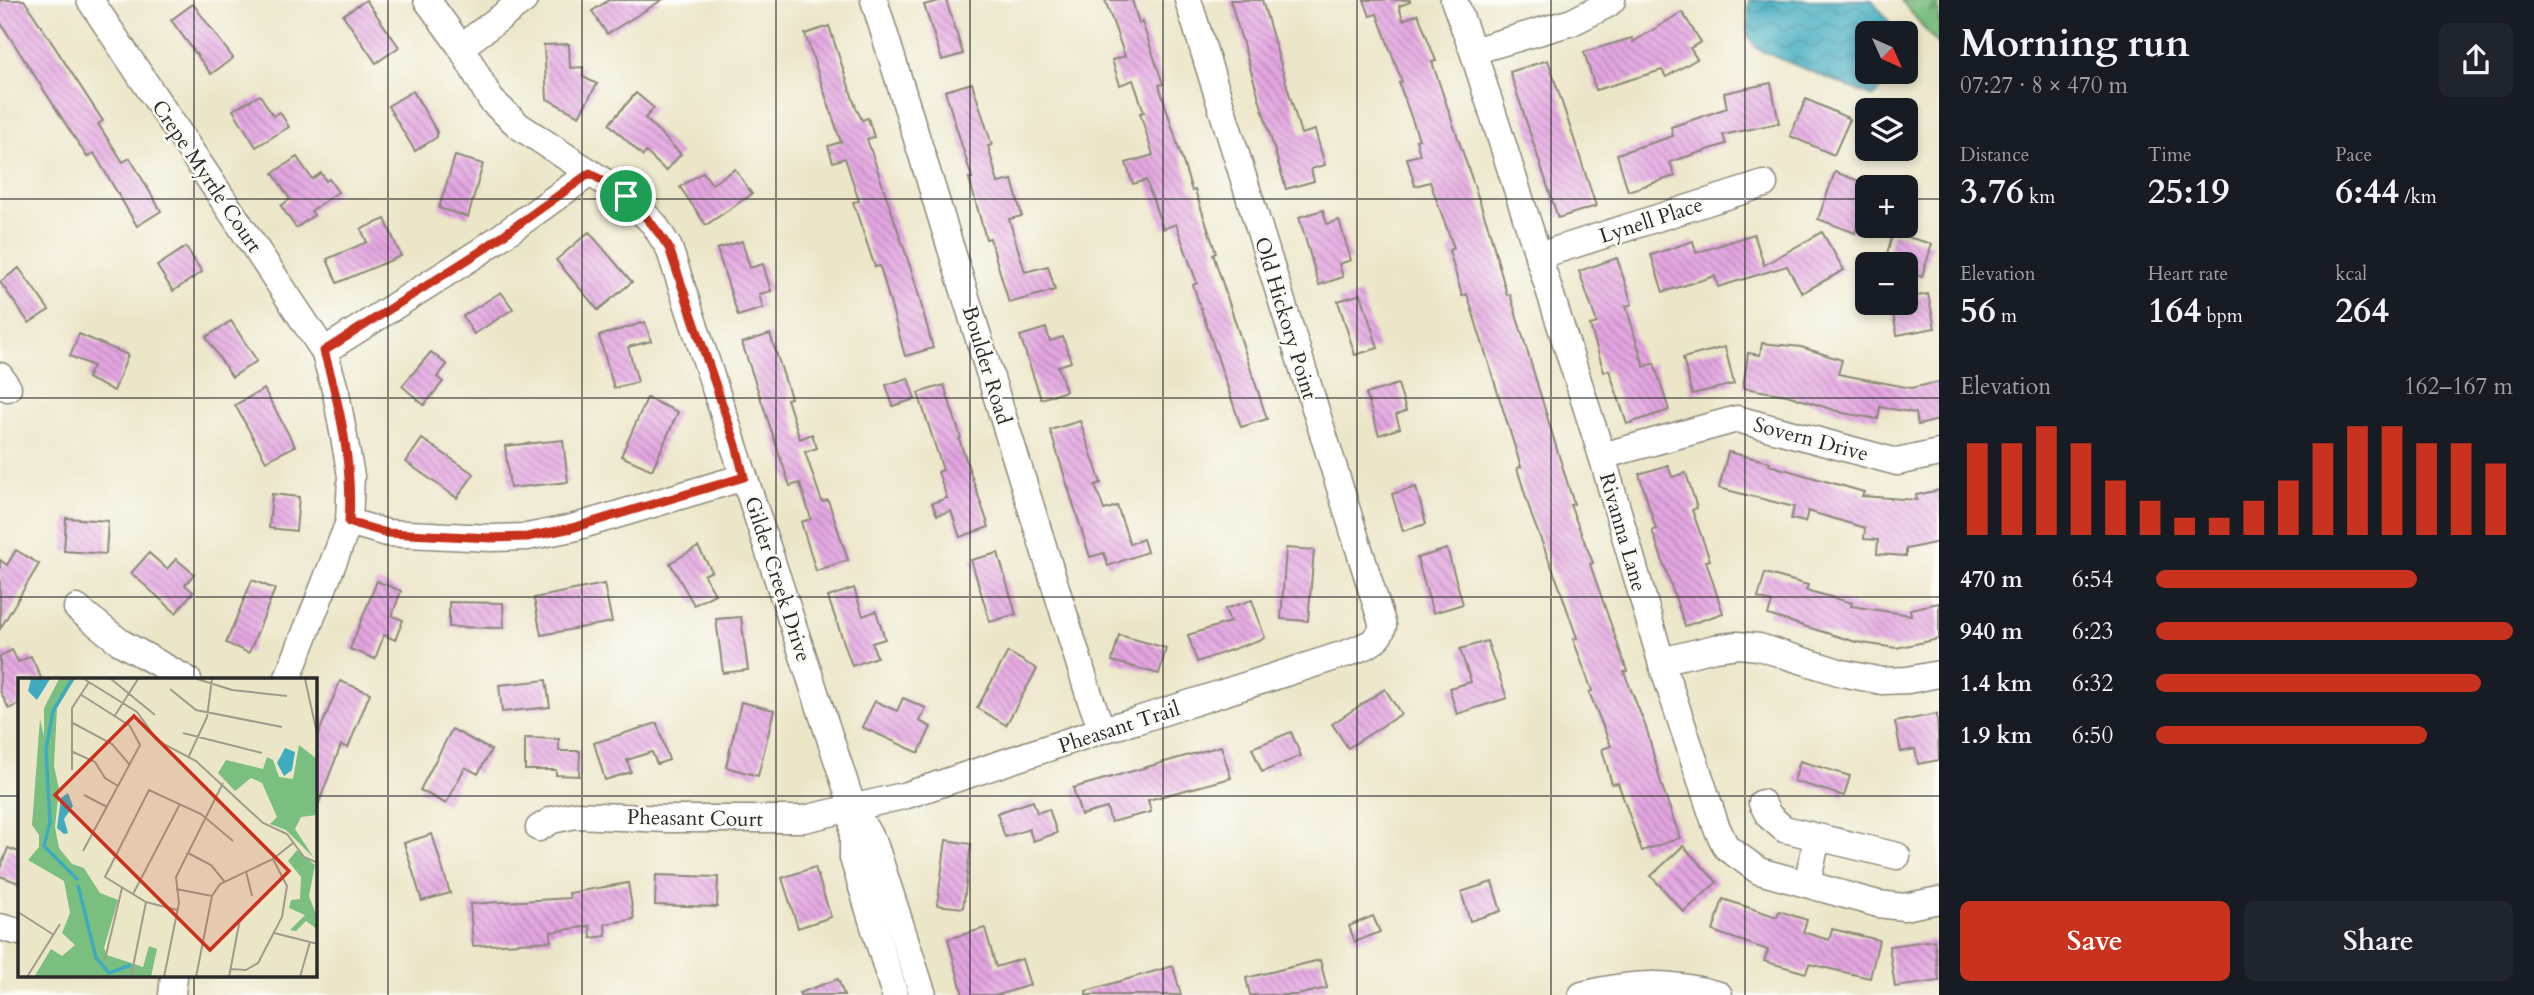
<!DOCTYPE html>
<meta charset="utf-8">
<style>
body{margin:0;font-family:Cardo,serif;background:#20242c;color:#f1f3f6;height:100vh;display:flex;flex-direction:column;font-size:26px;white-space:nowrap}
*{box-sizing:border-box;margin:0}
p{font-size:23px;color:#9ea1a6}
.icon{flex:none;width:38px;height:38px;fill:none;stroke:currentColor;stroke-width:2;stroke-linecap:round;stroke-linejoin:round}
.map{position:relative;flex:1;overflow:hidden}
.sheet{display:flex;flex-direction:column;background:#171b24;width:595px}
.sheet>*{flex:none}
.needle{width:46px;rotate:135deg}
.tools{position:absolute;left:1855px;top:21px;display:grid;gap:14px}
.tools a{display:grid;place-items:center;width:63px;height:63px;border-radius:10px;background:#171b24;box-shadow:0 4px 10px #0003;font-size:35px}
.pin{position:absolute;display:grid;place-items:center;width:60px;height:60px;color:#fff;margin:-30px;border:4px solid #fff;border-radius:50%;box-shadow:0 2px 7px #0007}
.round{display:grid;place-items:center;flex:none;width:74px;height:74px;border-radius:10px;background:#20242c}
.headline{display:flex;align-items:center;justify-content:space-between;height:119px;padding:0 21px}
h1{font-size:38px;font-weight:600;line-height:52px}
.metrics{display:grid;grid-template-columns:repeat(3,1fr);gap:10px;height:119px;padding:7px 21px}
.metrics div{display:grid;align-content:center}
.metrics b{font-size:35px;font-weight:600}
.metrics small{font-size:19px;font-weight:400}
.metrics p{font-size:19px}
.chart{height:196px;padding:14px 21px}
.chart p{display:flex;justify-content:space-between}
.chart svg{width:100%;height:126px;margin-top:7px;stroke:#c8321e;stroke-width:6}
.button{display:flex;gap:14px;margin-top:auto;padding:14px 21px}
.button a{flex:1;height:80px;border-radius:10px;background:#c8321e;color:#fff;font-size:28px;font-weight:600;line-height:80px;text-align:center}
.button a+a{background:#20242c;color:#f1f3f6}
ul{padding:0 21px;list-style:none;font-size:23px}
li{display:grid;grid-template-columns:112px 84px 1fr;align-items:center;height:52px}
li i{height:18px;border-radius:9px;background:#c8321e}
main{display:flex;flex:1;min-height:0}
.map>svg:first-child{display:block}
.forest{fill:url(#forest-firs);stroke:#527456;stroke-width:2}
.water{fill:url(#water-waves);stroke:#366b75;stroke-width:2}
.building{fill:url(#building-back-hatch)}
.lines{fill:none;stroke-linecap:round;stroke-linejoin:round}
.minor-casing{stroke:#8c887a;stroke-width:29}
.minor{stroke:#fff;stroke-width:26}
.route-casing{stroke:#fff;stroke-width:14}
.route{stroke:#c8321e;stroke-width:9}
.grid{fill:none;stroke:#2b2b2b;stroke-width:2;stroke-opacity:0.55}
.labels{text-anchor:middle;stroke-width:5;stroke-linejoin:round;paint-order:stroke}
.street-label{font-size:21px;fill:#2b2b2b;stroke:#fdfcf7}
.inset-river{fill:none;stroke:#40abbf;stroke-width:3.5}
.inset-road{fill:none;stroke:#9f9b8a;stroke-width:2}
.view{fill:#c8321e;fill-opacity:0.15;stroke:#c8321e;stroke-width:3.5}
.inset-edge{fill:none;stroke:#2b2b2b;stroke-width:3.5}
</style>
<main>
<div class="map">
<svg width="1939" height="995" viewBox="0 0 1939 995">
<defs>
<pattern id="forest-firs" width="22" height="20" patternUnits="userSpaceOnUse" patternTransform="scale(1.75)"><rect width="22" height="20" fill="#7abe80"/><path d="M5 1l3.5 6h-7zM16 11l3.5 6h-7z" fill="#649b69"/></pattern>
<pattern id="water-waves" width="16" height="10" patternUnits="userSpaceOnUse" patternTransform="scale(1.75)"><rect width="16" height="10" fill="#40abbf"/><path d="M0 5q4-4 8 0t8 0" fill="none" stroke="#368b9b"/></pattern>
<pattern id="building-back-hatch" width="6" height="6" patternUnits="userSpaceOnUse" patternTransform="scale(1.75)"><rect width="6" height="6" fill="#e4a6e1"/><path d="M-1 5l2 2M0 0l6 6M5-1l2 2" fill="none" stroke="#b987b7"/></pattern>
</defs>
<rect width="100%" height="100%" fill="#fdfcf7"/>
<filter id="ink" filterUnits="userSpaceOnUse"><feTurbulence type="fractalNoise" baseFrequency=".0143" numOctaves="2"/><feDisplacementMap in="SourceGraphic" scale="14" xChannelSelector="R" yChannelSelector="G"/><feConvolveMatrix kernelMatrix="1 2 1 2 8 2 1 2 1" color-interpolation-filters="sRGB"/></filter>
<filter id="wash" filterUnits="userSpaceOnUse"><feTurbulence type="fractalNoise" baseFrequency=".00686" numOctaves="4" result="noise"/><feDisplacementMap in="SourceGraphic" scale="28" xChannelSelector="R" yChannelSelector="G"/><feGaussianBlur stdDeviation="1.57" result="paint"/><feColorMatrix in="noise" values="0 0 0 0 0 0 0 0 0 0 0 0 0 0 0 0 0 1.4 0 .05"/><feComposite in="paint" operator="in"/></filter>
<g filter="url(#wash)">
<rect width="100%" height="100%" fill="#ece6c9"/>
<polygon class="forest" points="1901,0 1939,0 1939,46"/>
<polygon class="water" points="1749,0 1872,0 1888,20 1891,33 1867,33 1867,72 1888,72 1882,87 1873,97 1757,49 1748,36"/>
<g id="blocks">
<g class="building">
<polygon points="0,0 24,0 103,121 98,124 123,162 130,158 161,211 137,226 94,153 87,157 0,22"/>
<polygon points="366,0 399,47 376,63 343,15"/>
<polygon points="609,0 662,0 607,34 592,11"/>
<polygon points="943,0 946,0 963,54 942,60 924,5"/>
<polygon points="1105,0 1132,0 1139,24 1142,22 1163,84 1159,85 1192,191 1195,190 1216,253 1213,254 1267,419 1241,427 1193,285 1197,283 1176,224 1163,229 1146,180 1133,184 1126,163 1153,155 1140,113 1144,112 1133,80 1120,85 1112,60 1125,56"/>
<polygon points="1230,0 1262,0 1301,134 1315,130 1325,165 1311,169 1314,181 1286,189"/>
<polygon points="1364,0 1410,0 1410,2 1399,6 1403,20 1418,14 1436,61 1432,62 1489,229 1507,295 1510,294 1559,456 1574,504 1570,505 1593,563 1590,564 1627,671 1624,672 1647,730 1661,783 1680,838 1642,851 1618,783 1612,784 1602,749 1611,746 1589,692 1592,691 1573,639 1577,638 1558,583 1532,517 1517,468 1521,467 1467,294 1462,296 1449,250 1454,248 1430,182 1415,186 1407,158 1420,155 1416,140 1419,139 1399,83 1402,82 1377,14 1370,16"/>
<polygon points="193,4 233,58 211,74 171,20"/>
<polygon points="1682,12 1701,42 1690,48 1697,59 1666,77 1662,70 1596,90 1584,52 1632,38 1633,42"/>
<polygon points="829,26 856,108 862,120 868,118 874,137 867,139 914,278 933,348 905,356 880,266 875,267 853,202 859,201 845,158 833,162 828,146 841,142 805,34"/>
<polygon points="569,44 570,68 583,67 583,77 597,84 579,116 547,99 544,45"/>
<polygon points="1548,60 1596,206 1558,218 1510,72"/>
<polygon points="972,83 992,145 988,146 998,183 1012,180 1022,216 1009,219 1025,272 1048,266 1055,290 1009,303 990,238 986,239 969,178 972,178 945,91"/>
<polygon points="1771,83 1779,123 1723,135 1726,144 1670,162 1675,176 1628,191 1617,154 1673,136 1671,127 1727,108 1724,93"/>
<polygon points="413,91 437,132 437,137 415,151 388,106"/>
<polygon points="636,93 654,108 645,118 681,154 666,171 646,152 643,156 609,124"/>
<polygon points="260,95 273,116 280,112 289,127 256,147 233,110"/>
<polygon points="1806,99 1850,119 1834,155 1790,136"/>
<polygon points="455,156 483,164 468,217 439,208"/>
<polygon points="297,157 312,179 321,173 326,181 329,179 338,192 311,211 314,215 296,228 281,206 290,199 273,173"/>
<polygon points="735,169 752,194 706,225 680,187 703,172 712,184"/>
<polygon points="1835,172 1867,184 1867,200 1855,233 1818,219"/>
<polygon points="1323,210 1327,224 1339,220 1351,260 1339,264 1343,277 1319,285 1299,217"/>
<polygon points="385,219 401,256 337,283 327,259 367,242 361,229"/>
<polygon points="589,232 632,282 598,310 556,260"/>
<polygon points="1822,232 1844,270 1802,293 1787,266 1718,287 1715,276 1663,292 1651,255 1693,241 1696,253 1754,234 1764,265"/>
<polygon points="1893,233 1932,244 1922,277 1906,272 1906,264 1884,264"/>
<polygon points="742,241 750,268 763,264 771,291 759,294 763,308 738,316 717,249"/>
<polygon points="186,247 202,272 173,291 157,266"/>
<polygon points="1617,258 1632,304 1626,306 1644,367 1654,363 1669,410 1627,424 1609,370 1604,372 1590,325 1597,323 1579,271"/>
<polygon points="19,268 49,310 29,323 0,282"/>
<polygon points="501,292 513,309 474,334 463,316"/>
<polygon points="1361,294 1378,348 1355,355 1338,301"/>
<polygon points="1928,294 1935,328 1897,335 1891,303 1906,303 1906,298"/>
<polygon points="231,321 257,361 232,377 206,337"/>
<polygon points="645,322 651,341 628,347 638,382 614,388 599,336"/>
<polygon points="1046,328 1050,341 1063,337 1071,362 1058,366 1066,391 1041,399 1020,336"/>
<polygon points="79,334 128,355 114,391 87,378 93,366 70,356"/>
<polygon points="770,334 791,398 787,399 800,439 812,434 817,448 805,452 822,502 828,500 848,560 816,571 801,522 811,519 800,483 790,486 742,343"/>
<polygon points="1762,343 1801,347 1842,360 1838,374 1911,388 1939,382 1939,420 1918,425 1916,413 1880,407 1878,419 1843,413 1787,395 1743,388 1748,353 1760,355"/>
<polygon points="1725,347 1734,384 1692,394 1683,358"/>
<polygon points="431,352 447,365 437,377 443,382 424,405 402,386"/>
<polygon points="908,378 915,399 893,406 886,385"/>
<polygon points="1398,384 1406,411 1396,415 1400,428 1379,435 1366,394"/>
<polygon points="944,385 961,438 959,439 989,527 960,537 951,511 937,515 932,503 947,498 938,472 943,470 918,393"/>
<polygon points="264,389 295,446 266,461 235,405"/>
<polygon points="647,398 678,412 652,470 621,456"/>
<polygon points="1080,421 1101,483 1095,485 1104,510 1117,506 1130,544 1143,539 1147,552 1108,566 1104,553 1090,557 1050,430"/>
<polygon points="422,439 474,474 457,498 406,462"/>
<polygon points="563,440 568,482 510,488 505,446"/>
<polygon points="1728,452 1770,462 1769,465 1864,492 1862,496 1917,500 1916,495 1939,490 1939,542 1906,549 1906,556 1877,554 1878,540 1864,539 1865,528 1808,511 1805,522 1791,519 1794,507 1719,488"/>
<polygon points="1668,465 1672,477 1686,473 1697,508 1692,510 1710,560 1706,561 1723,613 1685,626 1652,530 1656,529 1639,474"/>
<polygon points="1416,487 1426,524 1403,531 1392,494"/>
<polygon points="272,494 299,497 296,531 269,528"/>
<polygon points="66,518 108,521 106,554 64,551"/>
<polygon points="698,547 712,571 704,575 715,594 694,605 670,563"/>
<polygon points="1286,548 1314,550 1308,621 1281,619"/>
<polygon points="1447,549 1463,604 1433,613 1417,558"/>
<polygon points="16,550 39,564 0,629 0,560 7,565"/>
<polygon points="149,553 167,569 176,559 194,574 185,585 193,592 176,613 131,573"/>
<polygon points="998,553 1016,614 990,622 971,560"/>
<polygon points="1765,573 1808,585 1806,590 1852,603 1851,606 1911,615 1910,609 1939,603 1939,639 1896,648 1856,642 1768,615 1772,602 1758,598"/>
<polygon points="252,580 275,589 249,653 226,643"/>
<polygon points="377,581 401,591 392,616 403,620 395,640 384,635 375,659 350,649"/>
<polygon points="604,584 612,622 541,635 534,598"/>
<polygon points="854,588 863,616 876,611 885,639 872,643 877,657 852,666 828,597"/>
<polygon points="1252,600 1265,638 1197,662 1188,635 1230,622 1225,609"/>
<polygon points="449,602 503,603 504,628 449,627"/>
<polygon points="741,617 748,670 723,673 716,619"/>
<polygon points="1119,635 1166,648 1159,674 1112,661"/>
<polygon points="1487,641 1507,698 1457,714 1449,688 1471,682 1460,649"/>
<polygon points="12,650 18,662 31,656 42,680 19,680 19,704 9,709 0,691 0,656"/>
<polygon points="1008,652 1037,669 1006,725 977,708"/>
<polygon points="546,680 550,707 502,712 499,685"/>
<polygon points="340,681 370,693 348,748 341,745 316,810 315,742"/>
<polygon points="1385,689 1401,714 1348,748 1332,724"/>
<polygon points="903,698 926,708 919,721 931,727 919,753 862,727 875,701 897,711"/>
<polygon points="741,702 774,710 758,776 726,767"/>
<polygon points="1937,714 1939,760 1918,764 1915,749 1901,752 1895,722"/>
<polygon points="657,723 669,760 657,764 652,752 627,760 631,772 605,780 594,743"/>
<polygon points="452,729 491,750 478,774 465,767 446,804 420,790"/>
<polygon points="1291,732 1301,756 1262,772 1252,748"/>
<polygon points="525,738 559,739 559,751 580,751 579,776 556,775 556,770 525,770"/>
<polygon points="1221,746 1231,778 1148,800 1151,812 1111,822 1107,808 1081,815 1073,788"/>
<polygon points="1800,761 1850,776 1844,796 1794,781"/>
<polygon points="1033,801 1037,813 1049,809 1057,833 1033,841 1029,829 1005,837 997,813"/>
<polygon points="432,834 450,893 422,901 404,843"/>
<polygon points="946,840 971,844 963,908 937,905"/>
<polygon points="1683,846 1717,882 1684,912 1651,876"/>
<polygon points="8,848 19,852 19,883 0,876 0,869"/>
<polygon points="815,867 831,917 798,928 782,878"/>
<polygon points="656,875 718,877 717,907 655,905"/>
<polygon points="1492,882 1501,911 1470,921 1461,892"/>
<polygon points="628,883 634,919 605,924 606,936 591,938 590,926 551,932 551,941 473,946 470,904 570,898 569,893"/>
<polygon points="1723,899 1777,917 1779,911 1807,920 1803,932 1829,940 1832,929 1879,940 1870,978 1809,964 1806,973 1764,961 1768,950 1713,931"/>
<polygon points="1373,916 1380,932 1355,942 1349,926"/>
<polygon points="985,928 996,967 1022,959 1030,985 998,995 963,995 948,939"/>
<polygon points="1934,940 1939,981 1895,987 1889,946"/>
<polygon points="1320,960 1327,988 1297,995 1250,995 1246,978"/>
<polygon points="1173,966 1181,995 1086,995 1086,991"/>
<polygon points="838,979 844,995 800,995 799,993"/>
</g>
</g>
</g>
<g filter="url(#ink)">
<use href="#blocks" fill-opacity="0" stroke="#8c887a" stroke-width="2"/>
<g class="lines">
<defs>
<g id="minor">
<polyline points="90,0 324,351 336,393 351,476 349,522 287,680"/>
<polyline points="427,0 461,47 491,100 519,126 626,196 654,224 669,248 853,808 875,846 923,995"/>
<polyline points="874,0 1090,698 1102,730"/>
<polyline points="1454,0 1473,51 1602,456 1661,661 1716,826 1726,847 1759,871 1878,904 1904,907 1939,900"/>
<polyline points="461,47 524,0"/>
<polyline points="1473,51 1572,22 1608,4 1612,0"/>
<polyline points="1538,256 1764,184"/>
<polyline points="324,351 481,251 590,173"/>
<polyline points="0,376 8,388"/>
<polyline points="1602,456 1737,419 1897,462 1939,453"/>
<polyline points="349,522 387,533 491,538 527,537 572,528 744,477"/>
<polyline points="77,608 120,642 188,680"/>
<polyline points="1661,661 1715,648 1738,645 1759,647 1842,673 1882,681 1908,680 1939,674"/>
<polyline points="1762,803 1769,816 1784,829 1897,856"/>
<polyline points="853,809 853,858 895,995"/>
<path d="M539,828L552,820L575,815L667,819H804L907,795L1102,730L1138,720L1351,652C1366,645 1379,643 1383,626L1188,0"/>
<polyline points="1807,884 1817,838"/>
<polyline points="0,927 19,932"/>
<polyline points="172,995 174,976"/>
<path d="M1582,995C1632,982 1669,981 1719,995"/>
</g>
</defs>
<use href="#minor" class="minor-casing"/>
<use href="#minor" class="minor"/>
</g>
</g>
<g class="lines" filter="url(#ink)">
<defs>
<path id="route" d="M590,173C627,196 645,211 669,248L736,445L744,477L572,528L527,537L491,538L387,533L349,522C353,464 340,407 324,351L481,251Z"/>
</defs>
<use href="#route" class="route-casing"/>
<use href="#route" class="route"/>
</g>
<path class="grid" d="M194,0V680M388,0V995M582,0V995M776,0V995M970,0V995M1163,0V995M1357,0V995M1551,0V995M1745,0V995M0,199H1867M1906,199H1939M0,398H1939M0,597H1939M0,796H19M315,796H1939M194,976V995"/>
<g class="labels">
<g class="street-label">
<text transform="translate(207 176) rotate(56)" y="7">Crepe Myrtle Court</text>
<text transform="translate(1651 220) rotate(-18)" y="7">Lynell Place</text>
<text transform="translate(1286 318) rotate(73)" y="7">Old Hickory Point</text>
<text transform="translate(987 365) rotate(73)" y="7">Boulder Road</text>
<text transform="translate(1811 439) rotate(15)" y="7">Sovern Drive</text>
<text transform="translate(1623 532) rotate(74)" y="7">Rivanna Lane</text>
<text transform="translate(778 579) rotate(72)" y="7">Gilder Creek Drive</text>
<text transform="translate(1119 727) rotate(-18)" y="7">Pheasant Trail</text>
<text transform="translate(695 818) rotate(1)" y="7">Pheasant Court</text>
</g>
</g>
<g transform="translate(18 678)">
<rect width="299" height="299" fill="#ece6c9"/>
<path d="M41,1H57L39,30L36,88L41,111L37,149L41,170L54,186L66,190L82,215L100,222L86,270L89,277L125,289L131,268L139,271L133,299H16L33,271L44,278L57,267L44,255L52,235L46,203L10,182L21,169V157L14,147L22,41L26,58V30ZM281,67L299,81V137L283,139L277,151L296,180L268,152L252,146L259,139L244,105L233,100L217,113L200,95L208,82L245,91L249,79L255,82L261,99L275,101ZM279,172L297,187L291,218L299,239V251L288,243L278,253L272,252L287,237L271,230L273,222L282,221L283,199L270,183Z" fill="#7abe80"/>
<path d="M13,1H32L19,22L10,13ZM267,70L277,74L274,92L266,98L259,85ZM50,115L55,128L46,141L50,155L46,156L39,150L43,120Z" fill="#40abbf"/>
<path class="inset-river" d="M54,1L35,33L28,71L32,144L26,168L60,202M60,207L78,280L91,295L113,287"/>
<path class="inset-road" d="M66,1L119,34L140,63L178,83L245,145L269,156L286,179L300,185M93,1L137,37M179,1L214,12L269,18M287,1L300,60M152,11L178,32L264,49M62,16L112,48L122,67L65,173M96,39L120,1M53,44L94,66L112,87M165,55L244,75M53,73L77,84L87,100L100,108M171,78L189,39L194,1M54,92V30L71,4M66,117L89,129M170,175L193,187L206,203M228,193L234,218M158,211L194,218M115,216L162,126M159,232L128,224L87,199L131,112L183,136L215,163M0,234L36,257M256,255L300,266M87,281L104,210M212,291L228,292L240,285L264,239L269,208L255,181M9,299L42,246M113,299L128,224M146,299L161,225L158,199L205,105M178,299L194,218L202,206L255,181L275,165M211,299L222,241M282,299L292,264"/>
<path class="view" d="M116,38L271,193L192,272L37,117Z"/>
<rect width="299" height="299" class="inset-edge"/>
</g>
</svg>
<div class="tools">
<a><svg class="needle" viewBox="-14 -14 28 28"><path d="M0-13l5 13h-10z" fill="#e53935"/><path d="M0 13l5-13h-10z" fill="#9ea1a6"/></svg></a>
<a><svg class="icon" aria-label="layers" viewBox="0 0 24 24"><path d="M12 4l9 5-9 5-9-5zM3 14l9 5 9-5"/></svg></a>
<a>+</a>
<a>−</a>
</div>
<div class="pin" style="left:626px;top:196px;background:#1e9e55"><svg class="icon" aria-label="arrive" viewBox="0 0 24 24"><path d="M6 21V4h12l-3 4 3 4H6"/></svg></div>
</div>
<section class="sheet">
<div class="headline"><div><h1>Morning run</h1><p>07:27 · 8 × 470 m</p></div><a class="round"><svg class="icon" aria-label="share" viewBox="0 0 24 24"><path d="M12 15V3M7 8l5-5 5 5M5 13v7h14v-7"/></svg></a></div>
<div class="metrics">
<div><p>Distance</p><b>3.76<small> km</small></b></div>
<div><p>Time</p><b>25:19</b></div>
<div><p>Pace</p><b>6:44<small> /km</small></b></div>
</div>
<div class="metrics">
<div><p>Elevation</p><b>56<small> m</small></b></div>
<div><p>Heart rate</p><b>164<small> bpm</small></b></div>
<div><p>kcal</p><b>264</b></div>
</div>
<div class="chart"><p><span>Elevation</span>162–167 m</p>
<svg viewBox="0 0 160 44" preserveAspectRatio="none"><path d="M5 44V12M15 44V12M25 44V6M35 44V12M45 44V25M55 44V32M65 44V38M75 44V38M85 44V32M95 44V25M105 44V12M115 44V6M125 44V6M135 44V12M145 44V12M155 44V19"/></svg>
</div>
<ul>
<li><b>470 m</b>6:54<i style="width:73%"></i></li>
<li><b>940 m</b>6:23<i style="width:100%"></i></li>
<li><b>1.4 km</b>6:32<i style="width:91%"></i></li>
<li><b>1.9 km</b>6:50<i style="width:76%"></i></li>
</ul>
<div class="button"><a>Save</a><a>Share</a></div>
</section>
</main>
